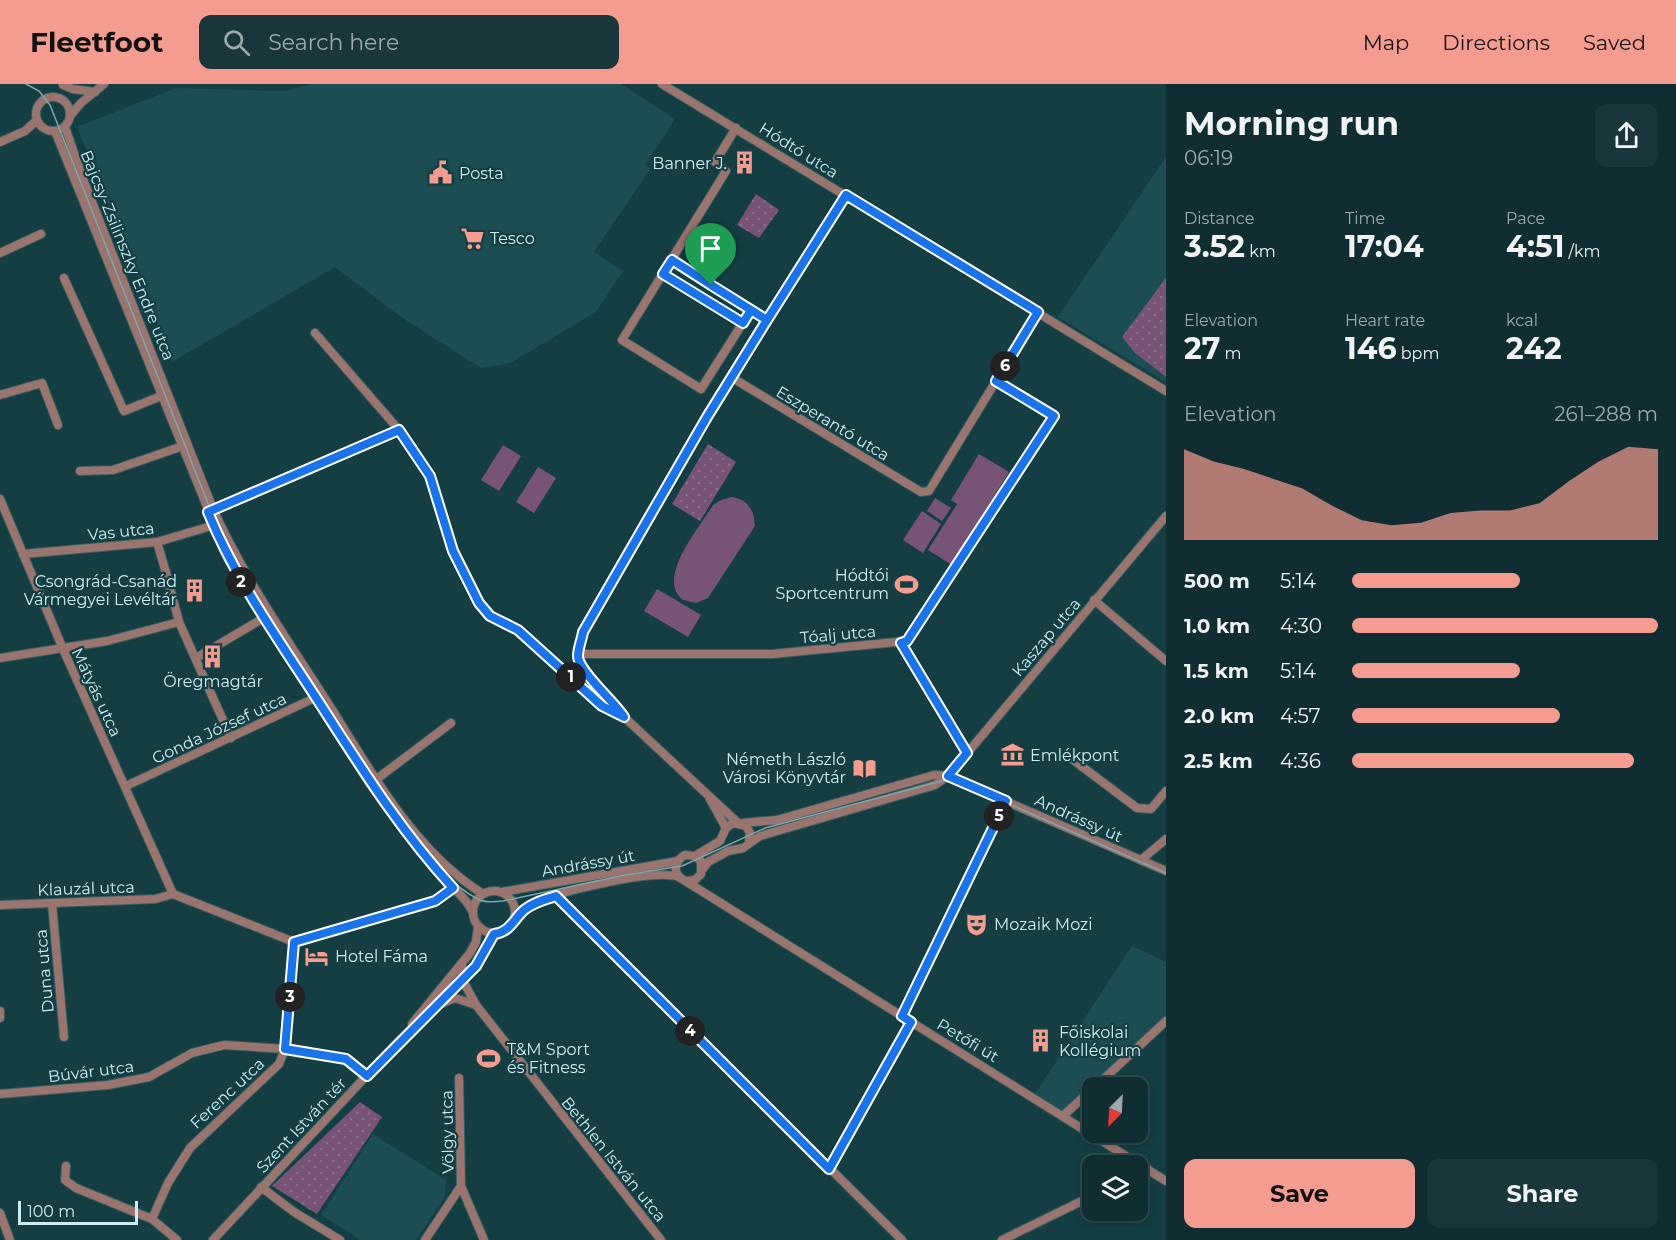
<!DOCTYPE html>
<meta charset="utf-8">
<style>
body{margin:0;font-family:Montserrat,sans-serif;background:#19363a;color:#f1f3f6;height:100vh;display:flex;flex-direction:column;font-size:22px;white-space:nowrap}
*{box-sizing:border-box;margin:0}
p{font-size:20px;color:#9ca8ac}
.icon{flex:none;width:33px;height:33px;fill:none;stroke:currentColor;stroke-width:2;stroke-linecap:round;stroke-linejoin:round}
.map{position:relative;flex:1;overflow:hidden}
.sheet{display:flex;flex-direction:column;background:#102e32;width:510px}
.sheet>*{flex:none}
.needle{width:39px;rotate:204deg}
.fabs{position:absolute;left:1082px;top:993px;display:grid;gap:12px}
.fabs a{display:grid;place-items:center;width:66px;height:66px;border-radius:12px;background:#102e32;box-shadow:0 3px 9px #0003,0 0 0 2px #304a4d;font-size:30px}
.scale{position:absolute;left:18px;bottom:15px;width:120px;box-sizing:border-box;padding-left:6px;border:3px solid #c9edf2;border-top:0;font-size:16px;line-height:21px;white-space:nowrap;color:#c9edf2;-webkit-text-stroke:4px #153e43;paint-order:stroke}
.pin{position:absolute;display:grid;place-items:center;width:51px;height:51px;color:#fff;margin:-62px -26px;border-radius:50% 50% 50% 0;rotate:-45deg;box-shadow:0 0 6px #0007}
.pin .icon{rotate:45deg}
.km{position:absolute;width:30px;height:30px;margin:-15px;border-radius:50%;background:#222;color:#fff;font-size:16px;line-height:30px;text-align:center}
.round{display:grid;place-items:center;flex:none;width:63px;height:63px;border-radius:12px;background:#19363a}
.headline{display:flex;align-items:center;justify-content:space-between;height:102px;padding:0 18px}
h1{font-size:33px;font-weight:700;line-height:45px}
.stats{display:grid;grid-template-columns:repeat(3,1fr);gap:9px;height:102px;padding:6px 18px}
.stats div{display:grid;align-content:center}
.stats b{font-size:30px;font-weight:700}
.stats small{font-size:16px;font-weight:400}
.stats p{font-size:16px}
.chart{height:168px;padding:12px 18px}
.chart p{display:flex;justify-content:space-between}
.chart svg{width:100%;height:108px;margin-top:6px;fill:#f59c91;opacity:.7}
.cta{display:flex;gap:12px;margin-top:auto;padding:12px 18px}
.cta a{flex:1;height:69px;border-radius:12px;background:#f59c91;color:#111;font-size:24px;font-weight:700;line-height:69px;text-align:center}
.cta a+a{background:#19363a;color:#f1f3f6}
ul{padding:0 18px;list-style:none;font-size:20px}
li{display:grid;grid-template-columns:96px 72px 1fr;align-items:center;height:45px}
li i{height:15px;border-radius:8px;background:#f59c91}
header{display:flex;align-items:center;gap:36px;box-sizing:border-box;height:84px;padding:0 30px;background:#f59c91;color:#111}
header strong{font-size:28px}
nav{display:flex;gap:33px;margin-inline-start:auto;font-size:21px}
.search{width:420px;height:54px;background:#19363a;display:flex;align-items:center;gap:15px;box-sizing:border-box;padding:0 21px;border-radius:12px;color:#9ca8ac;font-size:22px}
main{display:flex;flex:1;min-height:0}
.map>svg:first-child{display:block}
.built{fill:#1c4d53}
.grass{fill:url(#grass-dots)}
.pitch{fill:#775376}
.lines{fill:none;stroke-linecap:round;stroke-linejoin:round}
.minor-casing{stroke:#355e62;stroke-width:10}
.minor{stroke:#9a746e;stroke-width:8}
.tram{stroke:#80a6ab;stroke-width:1.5}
.route-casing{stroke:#fff;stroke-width:12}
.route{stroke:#1a73e8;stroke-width:8}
.labels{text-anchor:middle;stroke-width:4.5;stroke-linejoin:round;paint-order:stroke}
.street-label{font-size:16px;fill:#c9edf2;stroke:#153e43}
.poi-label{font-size:16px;fill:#c9edf2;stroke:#153e43;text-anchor:start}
</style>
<header>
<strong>Fleetfoot</strong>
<div class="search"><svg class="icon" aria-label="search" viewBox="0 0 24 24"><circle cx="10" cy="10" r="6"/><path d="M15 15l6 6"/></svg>Search here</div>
<nav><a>Map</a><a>Directions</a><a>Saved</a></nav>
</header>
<main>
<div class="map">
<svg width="1166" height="1156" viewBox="0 0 1166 1156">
<defs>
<pattern id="grass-dots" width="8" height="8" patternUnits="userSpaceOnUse" patternTransform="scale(1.5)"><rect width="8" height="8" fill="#775376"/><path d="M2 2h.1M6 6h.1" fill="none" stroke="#896c8a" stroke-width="1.8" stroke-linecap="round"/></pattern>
</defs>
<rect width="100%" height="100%" fill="#153e43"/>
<g class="built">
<polygon points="310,0 621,0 675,35 645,81 650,85 594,168 623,187 596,228 510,279 481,284 401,233 335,183 172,278 77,43 176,4 285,7"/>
<polygon points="1166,73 1166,298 1058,233"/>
<polygon points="1132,862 1166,878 1166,937 1064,1031 1033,1013"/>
<polygon points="373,1050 446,1096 445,1113 416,1156 361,1156 321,1131"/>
</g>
<g class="grass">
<polygon points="756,110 779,126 759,154 737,141"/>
<polygon points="1166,194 1166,293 1135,269 1122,253"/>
<polygon points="708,360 736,378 700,437 672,420"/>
<polygon points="360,1018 382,1033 317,1130 272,1102"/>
</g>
<g class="pitch">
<polygon points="503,361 521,372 499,407 481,396"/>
<polygon points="979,370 1009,388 952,481 928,466 957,420 951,416"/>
<polygon points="538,383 556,394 534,429 516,418"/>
<path d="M731,413C748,415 754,426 755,442L708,514L696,519L683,516C655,495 700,443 713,421L721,416Z"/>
<polygon points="935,414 951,424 942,437 927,427"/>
<polygon points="922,427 941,440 923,469 903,456"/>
<polygon points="657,505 701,531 688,553 644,527"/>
</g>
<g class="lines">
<defs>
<g id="minor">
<polyline points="662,0 1166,307"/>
<polyline points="63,1 73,5 95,8"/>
<circle cx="53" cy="30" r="17"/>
<polyline points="70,32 81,19 104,0"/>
<path d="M65,43L83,95L213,425C244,493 284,551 324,613C369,683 411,765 483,810"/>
<polyline points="736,44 715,78 726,87 622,256 701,305 751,226 767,236"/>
<polyline points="55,47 229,477 370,700 427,775 466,817 473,828"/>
<polyline points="0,58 25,47 37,36"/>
<polyline points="0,169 41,150"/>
<polyline points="672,176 751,226"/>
<polyline points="663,190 743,239"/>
<polyline points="64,194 124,327 166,310"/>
<polyline points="315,249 399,346 430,391 453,467 479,519 490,532 518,546 602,622 622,632"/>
<polyline points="731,293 921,408 929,407 1038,228"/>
<polyline points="0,311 42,299 58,341"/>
<polyline points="80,387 113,386 186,361"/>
<polyline points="0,415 63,565 173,810"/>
<polyline points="211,427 399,346"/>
<polyline points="157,458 167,492"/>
<polyline points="23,470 157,458 218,440"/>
<polyline points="170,504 179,538 231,654"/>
<polyline points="1094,516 1166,577"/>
<polyline points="901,559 967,669"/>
<polyline points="578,570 772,570 907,557 1054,332 996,297"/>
<polyline points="0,574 107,557 179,538"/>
<polyline points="196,574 267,532"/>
<polyline points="1068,672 1137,724 1151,725 1166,707"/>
<polyline points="374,697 451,639"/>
<polyline points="126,702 321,611"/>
<polyline points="710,715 726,744"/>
<path d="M737,738L624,633C614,617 579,587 578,572C578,564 582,555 583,548L710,328L846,111"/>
<polyline points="742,739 777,736 934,691 948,692 1166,787"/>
<polyline points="695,772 720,757 726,744 733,739 746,742 750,749 749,758"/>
<polyline points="1141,776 1166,755"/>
<polyline points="702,786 708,778 728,767 743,764 760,752 935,701 948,692 1166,432"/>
<path d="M679,793C673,785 676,776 685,771L695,772L701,777V790L695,796L687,797"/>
<circle cx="494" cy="828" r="21"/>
<polyline points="502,808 678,777"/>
<polyline points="173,810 294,858 435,817 453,804"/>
<polyline points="556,812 902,1156"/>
<polyline points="52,819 64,953"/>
<polyline points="0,821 155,815 173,810"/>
<path d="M515,836C521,829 528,822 536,818C562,807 655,784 679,793L1166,1097"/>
<polyline points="462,881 462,895 476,921 661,1156"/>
<polyline points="438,921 455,914 476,921"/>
<polyline points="0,927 0,934"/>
<polyline points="902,932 1006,717"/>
<polyline points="412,940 470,869 476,858 478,843"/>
<polyline points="459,994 461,1102 484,1156"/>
<polyline points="1094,1004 1166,937"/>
<polyline points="0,1010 108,1001 149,993 192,969 224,961 285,965 346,975 367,991"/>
<polyline points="1064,1031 1092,1005"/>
<polyline points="66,1082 65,1096 76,1104 152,1135 177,1156"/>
<polyline points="829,1085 911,938"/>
<polyline points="1137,1090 1148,1085"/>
<polyline points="261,1103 294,1128 340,1156"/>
<polyline points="0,1129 10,1156"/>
<polyline points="152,1135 168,1099 190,1064 279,980 285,965 294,858"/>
<polyline points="213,1156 398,958 476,882 494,850"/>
<polyline points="425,1156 461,1102"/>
<polyline points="1002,1156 1092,1112"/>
</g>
</defs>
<use href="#minor" class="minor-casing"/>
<use href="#minor" class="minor"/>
<path class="tram" d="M26,0L39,7L50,21L211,427C242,498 286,560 328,626C359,675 426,789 476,814C484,819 494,818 503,817L625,791L682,782L765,744L945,696L959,698L1166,789"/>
</g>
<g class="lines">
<defs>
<path id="route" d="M711,201L767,236L707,333L583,548C582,555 578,564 578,572C578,587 614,617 624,633L602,622L518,546L490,532L479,519L453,467L430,392L399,346L208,428C235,494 276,552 315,612C359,680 398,744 453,804L435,817L294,858L285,965L346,975L367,992L476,882L494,850C510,848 513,836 524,826C534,818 544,816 556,812L829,1085L911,938L902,932L1006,717L948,692L967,669L901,559L907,557L1054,332L996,297L1038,228L846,111L767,236L751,226L743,239L663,190L672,176L711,201"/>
</defs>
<use href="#route" class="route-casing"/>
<use href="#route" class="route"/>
</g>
<defs>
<symbol id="building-bare" viewBox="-9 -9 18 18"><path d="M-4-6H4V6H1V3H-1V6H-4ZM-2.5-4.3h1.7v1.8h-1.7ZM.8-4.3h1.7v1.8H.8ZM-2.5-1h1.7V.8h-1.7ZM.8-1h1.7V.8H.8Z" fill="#f59c91" stroke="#153e43" stroke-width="2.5" paint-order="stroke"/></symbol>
<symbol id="civic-bare" viewBox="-9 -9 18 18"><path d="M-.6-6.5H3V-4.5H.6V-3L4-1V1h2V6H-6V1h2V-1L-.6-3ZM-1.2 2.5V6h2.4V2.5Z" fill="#f59c91" stroke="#153e43" stroke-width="2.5" paint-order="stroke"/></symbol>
<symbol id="supermarket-bare" viewBox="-9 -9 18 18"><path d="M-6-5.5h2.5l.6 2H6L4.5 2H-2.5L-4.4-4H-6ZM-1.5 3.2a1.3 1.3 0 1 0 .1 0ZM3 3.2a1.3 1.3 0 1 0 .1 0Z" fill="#f59c91" stroke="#153e43" stroke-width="2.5" paint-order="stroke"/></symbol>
<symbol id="stadium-bare" viewBox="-9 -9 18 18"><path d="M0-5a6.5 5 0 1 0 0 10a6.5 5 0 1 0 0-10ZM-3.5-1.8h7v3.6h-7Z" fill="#f59c91" stroke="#153e43" stroke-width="2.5" paint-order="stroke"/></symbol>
<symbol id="museum-bare" viewBox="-9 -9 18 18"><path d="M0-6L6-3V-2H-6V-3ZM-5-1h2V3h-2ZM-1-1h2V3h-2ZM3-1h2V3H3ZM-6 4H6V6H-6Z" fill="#f59c91" stroke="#153e43" stroke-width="2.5" paint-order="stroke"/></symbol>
<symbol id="library-bare" viewBox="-9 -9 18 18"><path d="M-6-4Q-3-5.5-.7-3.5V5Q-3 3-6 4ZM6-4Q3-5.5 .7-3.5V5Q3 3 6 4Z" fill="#f59c91" stroke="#153e43" stroke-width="2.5" paint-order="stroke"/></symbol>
<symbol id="theatre-bare" viewBox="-9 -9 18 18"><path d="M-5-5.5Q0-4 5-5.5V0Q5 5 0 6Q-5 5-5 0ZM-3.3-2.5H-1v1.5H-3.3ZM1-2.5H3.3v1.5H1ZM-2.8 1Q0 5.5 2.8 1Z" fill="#f59c91" stroke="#153e43" stroke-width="2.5" paint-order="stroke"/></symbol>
<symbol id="hotel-bare" viewBox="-9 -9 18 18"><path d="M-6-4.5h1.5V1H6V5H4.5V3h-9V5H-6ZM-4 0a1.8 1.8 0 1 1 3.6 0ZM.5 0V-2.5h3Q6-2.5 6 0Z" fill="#f59c91" stroke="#153e43" stroke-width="2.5" paint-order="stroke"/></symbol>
</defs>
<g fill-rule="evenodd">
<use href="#building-bare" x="728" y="62" width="33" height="33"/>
<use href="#civic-bare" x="424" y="72" width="33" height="33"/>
<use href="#supermarket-bare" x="456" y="138" width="33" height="33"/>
<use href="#stadium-bare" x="890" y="484" width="33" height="33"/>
<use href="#building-bare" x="178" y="490" width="33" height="33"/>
<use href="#building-bare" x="196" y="556" width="33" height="33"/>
<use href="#museum-bare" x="996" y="654" width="33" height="33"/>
<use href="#library-bare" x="848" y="668" width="33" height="33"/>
<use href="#theatre-bare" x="960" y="824" width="33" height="33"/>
<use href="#hotel-bare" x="300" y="856" width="33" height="33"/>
<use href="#building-bare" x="1024" y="940" width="33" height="33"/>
<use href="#stadium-bare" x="472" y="958" width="33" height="33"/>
</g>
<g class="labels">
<g class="street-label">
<text transform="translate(799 66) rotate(32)" y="6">Hódtó utca</text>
<text transform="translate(128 171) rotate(68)" y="6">Bajcsy-Zsilinszky Endre utca</text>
<text transform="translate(833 339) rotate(31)" y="6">Eszperantó utca</text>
<text transform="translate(121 447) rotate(-6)" y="6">Vas utca</text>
<text transform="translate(838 550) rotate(-5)" y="6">Tóalj utca</text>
<text transform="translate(1046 553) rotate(-50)" y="6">Kaszap utca</text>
<text transform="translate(97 608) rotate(65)" y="6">Mátyás utca</text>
<text transform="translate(219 644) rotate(-25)" y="6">Gonda József utca</text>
<text transform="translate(1079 734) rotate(24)" y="6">Andrássy út</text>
<text transform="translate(588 779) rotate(-10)" y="6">Andrássy út</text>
<text transform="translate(86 804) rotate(-2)" y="6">Klauzál utca</text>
<text transform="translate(44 887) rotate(-95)" y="6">Duna utca</text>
<text transform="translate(968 956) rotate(31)" y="6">Petőfi út</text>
<text transform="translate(91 987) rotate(-7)" y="6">Búvár utca</text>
<text transform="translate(227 1009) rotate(-43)" y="6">Ferenc utca</text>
<text transform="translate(301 1041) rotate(-47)" y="6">Szent István tér</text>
<text transform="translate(447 1048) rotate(-91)" y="6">Völgy utca</text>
<text transform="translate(614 1075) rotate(51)" y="6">Bethlen István utca</text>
</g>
<g class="poi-label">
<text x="727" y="85" text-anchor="end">Banner J.</text>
<text x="459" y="95">Posta</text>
<text x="490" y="160">Tesco</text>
<text x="889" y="497" text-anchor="end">Hódtói<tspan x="889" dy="18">Sportcentrum</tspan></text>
<text x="177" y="503" text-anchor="end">Csongrád-Csanád<tspan x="177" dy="18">Vármegyei Levéltár</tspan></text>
<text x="213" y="603" text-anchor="middle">Öregmagtár</text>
<text x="1030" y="677">Emlékpont</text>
<text x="846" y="681" text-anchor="end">Németh László<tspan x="846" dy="18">Városi Könyvtár</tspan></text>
<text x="994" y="846">Mozaik Mozi</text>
<text x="335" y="878">Hotel Fáma</text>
<text x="1059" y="954">Főiskolai<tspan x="1059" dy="18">Kollégium</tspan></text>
<text x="507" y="971">T&amp;M Sport<tspan x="507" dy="18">és Fitness</tspan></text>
</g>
</g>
</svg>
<div class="fabs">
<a><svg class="needle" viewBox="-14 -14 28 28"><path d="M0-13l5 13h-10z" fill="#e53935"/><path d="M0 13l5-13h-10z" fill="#9ca8ac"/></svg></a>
<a><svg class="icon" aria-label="layers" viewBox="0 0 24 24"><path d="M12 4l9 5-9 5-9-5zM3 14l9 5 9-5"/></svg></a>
</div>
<div class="scale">100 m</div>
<div class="pin" style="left:711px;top:201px;background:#1e9e55"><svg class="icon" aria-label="arrive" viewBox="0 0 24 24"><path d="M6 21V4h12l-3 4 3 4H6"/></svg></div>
<b class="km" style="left:571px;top:593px">1</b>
<b class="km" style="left:241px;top:498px">2</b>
<b class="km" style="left:290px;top:913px">3</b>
<b class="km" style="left:690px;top:947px">4</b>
<b class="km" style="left:999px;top:732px">5</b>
<b class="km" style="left:1005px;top:282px">6</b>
</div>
<section class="sheet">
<div class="headline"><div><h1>Morning run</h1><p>06:19</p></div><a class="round"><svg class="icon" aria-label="share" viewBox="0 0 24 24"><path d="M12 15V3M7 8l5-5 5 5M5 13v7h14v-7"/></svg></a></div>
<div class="stats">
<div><p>Distance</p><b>3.52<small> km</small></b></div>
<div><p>Time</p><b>17:04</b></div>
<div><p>Pace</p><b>4:51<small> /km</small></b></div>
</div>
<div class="stats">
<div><p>Elevation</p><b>27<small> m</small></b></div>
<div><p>Heart rate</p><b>146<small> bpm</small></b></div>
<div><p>kcal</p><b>242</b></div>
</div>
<div class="chart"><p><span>Elevation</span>261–288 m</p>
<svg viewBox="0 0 160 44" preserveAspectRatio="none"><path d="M0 44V7L10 12L20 15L30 19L40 23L50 30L60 36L70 38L80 37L90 33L100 32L110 32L120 29L130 20L140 12L150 6L160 7V44z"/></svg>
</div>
<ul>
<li><b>500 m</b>5:14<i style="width:55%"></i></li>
<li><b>1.0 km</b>4:30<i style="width:100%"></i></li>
<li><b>1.5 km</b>5:14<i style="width:55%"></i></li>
<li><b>2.0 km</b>4:57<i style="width:68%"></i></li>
<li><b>2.5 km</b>4:36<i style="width:92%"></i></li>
</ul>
<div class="cta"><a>Save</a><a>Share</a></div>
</section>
</main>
